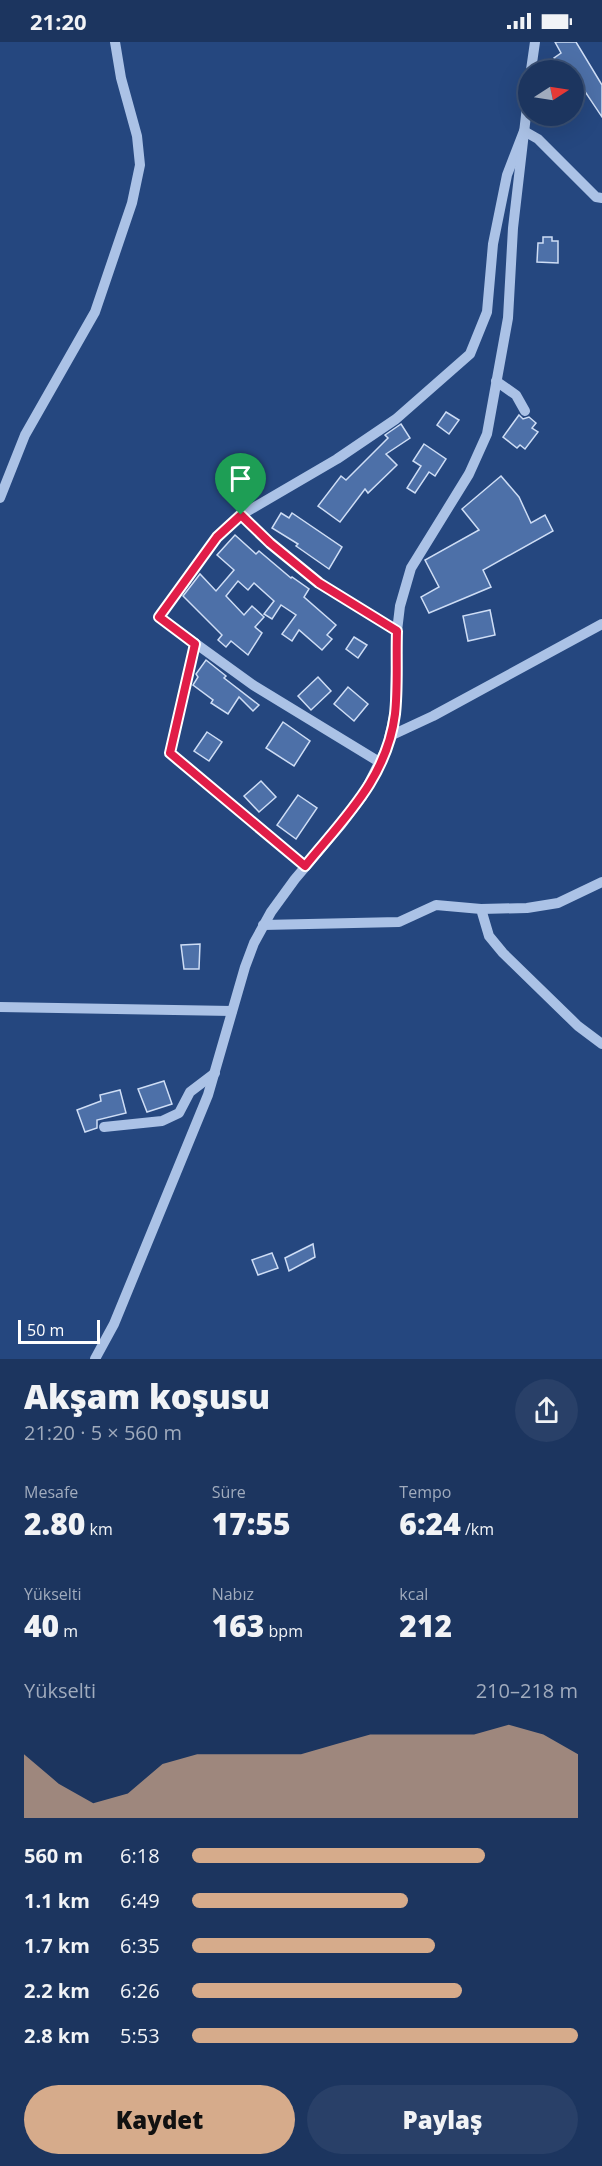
<!DOCTYPE html>
<html lang="tr">
<meta charset="utf-8">
<style>
body{margin:0;font-family:"Open Sans",sans-serif;background:#294068;color:#f1f3f6;height:100vh;display:flex;flex-direction:column;font-size:22px;white-space:nowrap}
*{box-sizing:border-box;margin:0}
p{font-size:20px;color:#a0abbd}
.icon{flex:none;width:33px;height:33px;fill:none;stroke:currentColor;stroke-width:2;stroke-linecap:round;stroke-linejoin:round}
.map{position:relative;height:1317px;overflow:hidden}
.sheet{display:flex;flex-direction:column;background:#1c355f;flex:1}
.sheet>*{flex:none}
.needle{width:39px;rotate:78deg}
.controls{position:absolute;left:518px;top:18px;display:grid;gap:12px}
.controls a{display:grid;place-items:center;width:66px;height:66px;border-radius:50%;background:#1c355f;box-shadow:0 6px 24px #0002,0 0 0 2px #3a5074;font-size:30px}
.scale{position:absolute;left:18px;bottom:15px;width:82px;box-sizing:border-box;padding-left:6px;border:3px solid #fff;border-top:0;font-size:16px;line-height:21px;white-space:nowrap;color:#fff;-webkit-text-stroke:4px #25477f;paint-order:stroke}
.pin{position:absolute;display:grid;place-items:center;width:51px;height:51px;color:#fff;margin:-62px -26px;border-radius:50% 50% 50% 0;rotate:-45deg;box-shadow:0 0 6px #0007}
.pin .icon{rotate:45deg}
.round{display:grid;place-items:center;flex:none;width:63px;height:63px;border-radius:32px;background:#294068}
.summary{display:flex;align-items:center;justify-content:space-between;height:102px;padding:0 24px}
h1{font-size:33px;font-weight:800;line-height:45px}
.stats{display:grid;grid-template-columns:repeat(3,1fr);gap:9px;height:102px;padding:6px 24px}
.stats div{display:grid;align-content:center}
.stats b{font-size:30px;font-weight:800}
.stats small{font-size:16px;font-weight:400}
.stats p{font-size:16px}
.chart{height:168px;padding:12px 24px}
.chart p{display:flex;justify-content:space-between}
.chart svg{width:100%;height:108px;margin-top:6px;fill:#d6ab8b;opacity:.7}
.primary-button{display:flex;gap:12px;margin-top:auto;padding:12px 24px}
.primary-button a{flex:1;height:69px;border-radius:36px;background:#d6ab8b;color:#111;font-size:24px;font-weight:800;line-height:69px;text-align:center}
.primary-button a+a{background:#294068;color:#f1f3f6}
ul{padding:0 24px;list-style:none;font-size:20px}
li{display:grid;grid-template-columns:96px 72px 1fr;align-items:center;height:45px}
li i{height:15px;border-radius:8px;background:#d6ab8b}
.status{display:flex;justify-content:space-between;align-items:center;height:42px;padding:0 30px;background:#1c355f;direction:ltr}
.status svg{height:16px;fill:currentColor}
.map>svg:first-child{display:block}
.building{fill:#4d70a8;stroke:#ceddf5;stroke-width:1.5}
.lines{fill:none;stroke-linecap:round;stroke-linejoin:round}
.minor{stroke:#abc2e6;stroke-width:10}
.route-casing{stroke:#fff;stroke-width:12}
.route{stroke:#e11d48;stroke-width:8}
</style>
<div class="status"><b>21:20</b><svg viewBox="0 0 49 12"><path d="M0 12V9h3v3zM5 12V6h3v6zM10 12V3h3v9zM15 12V0h3v12zM26 1h20v11H26zM47 4h2v5h-2z"/></svg></div>
<div class="map">
<svg width="602" height="1317" viewBox="0 0 602 1317">
<rect width="100%" height="100%" fill="#25477f"/>
<g class="building">
<polygon points="555,0 576,0 602,43 602,75 578,39 573,42 573,28 562,28 554,16 561,11"/>
<polygon points="543,195 552,195 552,199 558,199 558,221 537,220 538,201 543,201"/>
<polygon points="446,370 459,378 449,392 437,383"/>
<polygon points="519,373 523,377 529,375 536,381 532,386 538,390 525,407 520,403 517,406 503,395"/>
<polygon points="401,382 410,396 386,412 397,423 368,451 365,447 340,480 318,464 341,434 346,438 388,396 385,393"/>
<polygon points="424,402 446,417 435,434 429,430 415,451 407,446 421,424 413,419"/>
<polygon points="501,434 519,455 531,481 545,473 553,489 483,528 491,545 429,571 421,555 439,545 425,518 479,488 462,467"/>
<polygon points="281,471 289,476 292,471 342,505 329,527 296,504 298,502 272,486"/>
<polygon points="235,493 256,512 259,509 291,536 292,535 309,547 304,555 336,583 327,593 332,597 322,608 299,588 292,599 282,592 296,573 281,563 272,577 264,572 274,559 254,541 248,548 238,539 226,554 244,573 252,564 264,575 255,585 262,591 248,613 231,599 226,605 218,598 222,593 183,554 200,532 216,549 234,528 217,513"/>
<polygon points="490,568 495,593 468,599 463,574"/>
<polygon points="354,595 367,603 358,616 346,607"/>
<polygon points="206,618 226,634 224,636 259,663 253,669 239,655 228,672 211,661 213,658 193,643 198,635 196,632"/>
<polygon points="318,635 331,649 311,668 298,654"/>
<polygon points="348,645 368,662 354,679 334,662"/>
<polygon points="283,680 310,699 294,724 266,706"/>
<polygon points="207,690 222,700 209,719 194,709"/>
<polygon points="261,739 276,755 259,770 244,754"/>
<polygon points="298,753 317,766 296,797 277,783"/>
<polygon points="200,902 199,927 184,927 181,903"/>
<polygon points="164,1039 172,1062 147,1070 138,1047"/>
<polygon points="120,1048 126,1071 97,1078 97,1086 85,1090 77,1068 101,1059 100,1053"/>
<polygon points="313,1202 315,1215 289,1229 285,1216"/>
<polygon points="272,1211 278,1226 258,1233 252,1218"/>
</g>
<g class="lines">
<g class="minor">
<polyline points="531,28 535,0"/>
<polyline points="496,339 516,353 525,369"/>
<polyline points="0,456 25,393 95,270 132,161 140,123 137,94 121,36 115,0"/>
<polyline points="241,473 270,501 319,541 397,589"/>
<polyline points="195,601 170,711 305,824"/>
<polyline points="390,694 433,674 602,582"/>
<polyline points="381,721 253,643 159,575 217,495 241,473 337,417 396,377 470,312 487,270 493,202 507,133 524,89 538,97 596,155 602,156"/>
<polyline points="481,867 527,866 558,861 602,840"/>
<polyline points="263,883 399,880 436,863 481,867 489,894 503,911 578,984 602,1002"/>
<polyline points="0,965 232,969"/>
<polyline points="104,1085 162,1079 179,1071 190,1050 215,1031"/>
<polyline points="95,1317 114,1282 208,1053 245,925 254,901 271,870 295,837 341,783 362,755 387,705 395,670 397,589 400,564 411,526 469,432 487,392 508,276 513,186 528,56"/>
</g>
</g>
<g class="lines">
<defs>
<path id="route" d="M241,473L270,501L319,541L397,589C396,616 398,645 395,672C387,736 344,776 305,824L170,711L195,602L159,575L217,495Z"/>
</defs>
<use href="#route" class="route-casing"/>
<use href="#route" class="route"/>
</g>
</svg>
<div class="controls">
<a><svg class="needle" viewBox="-14 -14 28 28"><path d="M0-13l5 13h-10z" fill="#e53935"/><path d="M0 13l5-13h-10z" fill="#a0abbd"/></svg></a>
</div>
<div class="scale">50 m</div>
<div class="pin" style="left:241px;top:473px;background:#1e9e55"><svg class="icon" aria-label="arrive" viewBox="0 0 24 24"><path d="M6 21V4h12l-3 4 3 4H6"/></svg></div>
</div>
<section class="sheet">
<div class="summary"><div><h1>Akşam koşusu</h1><p>21:20 · 5 × 560 m</p></div><a class="round"><svg class="icon" aria-label="share" viewBox="0 0 24 24"><path d="M12 15V3M7 8l5-5 5 5M5 13v7h14v-7"/></svg></a></div>
<div class="stats">
<div><p>Mesafe</p><b>2.80<small> km</small></b></div>
<div><p>Süre</p><b>17:55</b></div>
<div><p>Tempo</p><b>6:24<small> /km</small></b></div>
</div>
<div class="stats">
<div><p>Yükselti</p><b>40<small> m</small></b></div>
<div><p>Nabız</p><b>163<small> bpm</small></b></div>
<div><p>kcal</p><b>212</b></div>
</div>
<div class="chart"><p><span>Yükselti</span>210–218 m</p>
<svg viewBox="0 0 160 44" preserveAspectRatio="none"><path d="M0 44V18L10 30L20 38L30 34L40 22L50 18L60 18L70 18L80 18L90 14L100 10L110 10L120 10L130 10L140 6L150 10L160 18V44z"/></svg>
</div>
<ul>
<li><b>560 m</b>6:18<i style="width:76%"></i></li>
<li><b>1.1 km</b>6:49<i style="width:56%"></i></li>
<li><b>1.7 km</b>6:35<i style="width:63%"></i></li>
<li><b>2.2 km</b>6:26<i style="width:70%"></i></li>
<li><b>2.8 km</b>5:53<i style="width:100%"></i></li>
</ul>
<div class="primary-button"><a>Kaydet</a><a>Paylaş</a></div>
</section>
